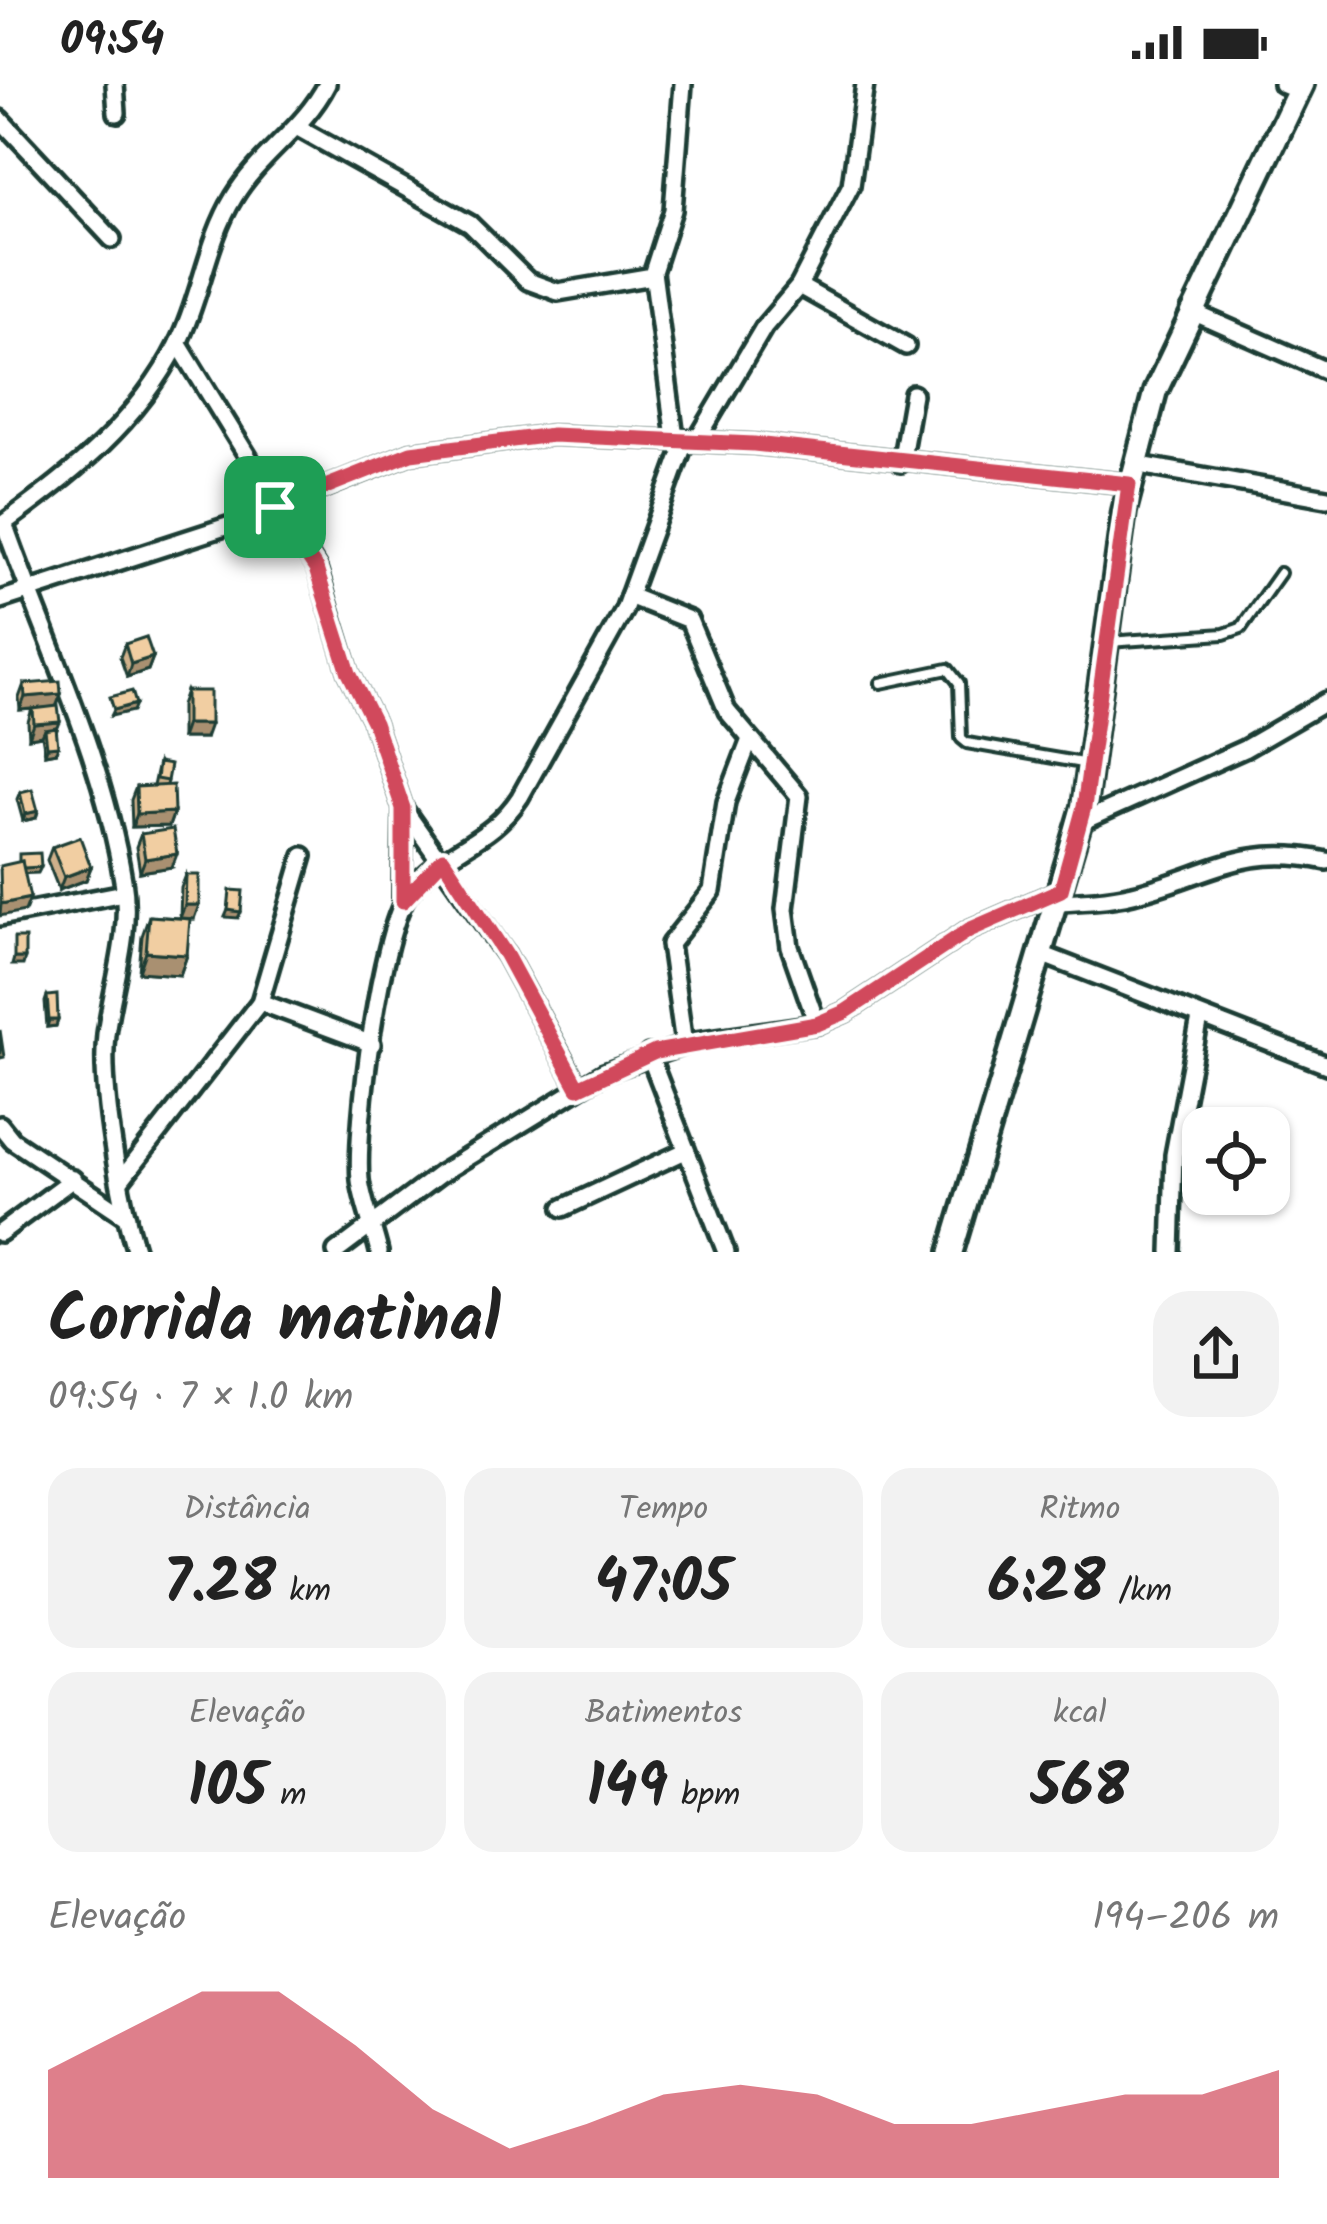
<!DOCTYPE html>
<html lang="pt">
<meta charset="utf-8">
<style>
body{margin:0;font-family:Kalam,sans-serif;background:#f2f2f2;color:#222;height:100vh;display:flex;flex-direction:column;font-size:45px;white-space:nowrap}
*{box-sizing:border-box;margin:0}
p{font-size:39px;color:#767676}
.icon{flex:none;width:66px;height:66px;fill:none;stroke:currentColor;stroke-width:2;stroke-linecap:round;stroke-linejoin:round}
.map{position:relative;height:1168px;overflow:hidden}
.side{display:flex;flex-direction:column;background:#fff;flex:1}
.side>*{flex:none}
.buttons{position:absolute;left:1182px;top:1023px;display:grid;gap:24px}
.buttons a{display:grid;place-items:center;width:108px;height:108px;border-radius:24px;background:#fff;box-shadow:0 3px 9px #0004;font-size:60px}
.pin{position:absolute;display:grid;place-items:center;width:102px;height:102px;color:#fff;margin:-51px;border-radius:24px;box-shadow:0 6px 18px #0006}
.round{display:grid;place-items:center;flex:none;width:126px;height:126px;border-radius:36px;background:#f2f2f2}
.overview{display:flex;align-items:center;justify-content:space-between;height:204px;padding:0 48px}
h1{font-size:66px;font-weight:600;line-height:90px}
.stats{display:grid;grid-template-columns:repeat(3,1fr);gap:18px;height:204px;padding:12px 48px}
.stats div{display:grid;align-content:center;border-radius:30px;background:#f2f2f2;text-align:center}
.stats b{font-size:60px;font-weight:600}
.stats small{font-size:33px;font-weight:400}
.stats p{font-size:33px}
.chart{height:336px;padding:24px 48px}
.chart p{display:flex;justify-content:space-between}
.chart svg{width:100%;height:216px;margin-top:12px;fill:#d1495b;opacity:.7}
.status{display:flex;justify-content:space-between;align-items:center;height:84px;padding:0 60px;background:#fff;direction:ltr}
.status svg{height:33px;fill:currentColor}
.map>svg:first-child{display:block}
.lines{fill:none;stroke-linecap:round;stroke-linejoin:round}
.lane-casing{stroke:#1f3d34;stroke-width:16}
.street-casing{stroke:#1f3d34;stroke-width:24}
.secondary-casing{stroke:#1f3d34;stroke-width:30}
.lane{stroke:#fff;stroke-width:8}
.street{stroke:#fff;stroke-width:15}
.secondary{stroke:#fff;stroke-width:21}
.wall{fill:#cfb18b;stroke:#1f3d34;stroke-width:3}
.shaded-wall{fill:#a99071;stroke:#1f3d34;stroke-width:3}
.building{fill:#f1cea2;stroke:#1f3d34;stroke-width:3}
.route-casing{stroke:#fff;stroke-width:24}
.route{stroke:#d1495b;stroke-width:15}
</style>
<div class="status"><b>09:54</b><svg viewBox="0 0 49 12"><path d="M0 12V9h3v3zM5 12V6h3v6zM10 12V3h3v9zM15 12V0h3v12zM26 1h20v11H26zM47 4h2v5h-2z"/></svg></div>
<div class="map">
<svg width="1327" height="1168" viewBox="0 0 1327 1168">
<rect width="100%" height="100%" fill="#fff"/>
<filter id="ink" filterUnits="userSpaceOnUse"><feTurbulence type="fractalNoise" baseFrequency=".00833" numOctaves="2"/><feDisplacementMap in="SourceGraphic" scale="24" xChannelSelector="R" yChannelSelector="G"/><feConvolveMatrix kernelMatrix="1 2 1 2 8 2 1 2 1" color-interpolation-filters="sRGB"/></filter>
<g filter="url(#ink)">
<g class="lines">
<defs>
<g id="lane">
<polyline points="1108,558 1224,550 1241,544 1280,489"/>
<polyline points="881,599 948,585 959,599 961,654 967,659 1088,680"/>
</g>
<g id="street">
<polyline points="115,0 117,29"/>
<polyline points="1282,0 1299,7"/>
<polyline points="0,35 112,155"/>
<polyline points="298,44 470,140 528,197 558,208 653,192"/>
<polyline points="799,202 906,262"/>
<polyline points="1190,227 1327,287"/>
<polyline points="178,259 317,485 349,589 374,639 403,724 506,871 578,1003"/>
<polyline points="675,354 653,188 673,126 683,0"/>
<polyline points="697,356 764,243 799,202 851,101 865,0"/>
<polyline points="901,379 913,310"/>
<polyline points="1134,380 1327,414"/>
<path d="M4,439C45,556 103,672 123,796C132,848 113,898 106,950C100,1002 120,1117 136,1168"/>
<path d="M0,442C71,391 138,339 178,259C201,213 207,157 234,113C260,70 304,45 327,0"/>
<polyline points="629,512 689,536 727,627 799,712 785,825 790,863 817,940"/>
<polyline points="0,516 234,440 411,369 552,351 754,360 1129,400"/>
<polyline points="1079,739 1244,665 1327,617"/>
<polyline points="402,817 403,727"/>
<path d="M1057,818C1082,817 1108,816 1133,810C1209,792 1241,759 1327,777"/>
<polyline points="0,833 124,809"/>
<polyline points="1041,870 1327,981"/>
<polyline points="260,918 372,960"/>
<polyline points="684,960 670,860 712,807 726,718 749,658"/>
<polyline points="649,970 726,1168"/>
<polyline points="0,1041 12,1056 127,1133"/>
<polyline points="121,1096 260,918 303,772"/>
<polyline points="563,1124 683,1068"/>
<polyline points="0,1149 73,1095"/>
<polyline points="336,1168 440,1090 604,989 696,957 817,940 845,928 969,846 1061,806"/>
<path d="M379,1168C374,1145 363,1120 360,1096C355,1045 380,845 410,807C444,764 489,761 520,713L624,526L686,355"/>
<polyline points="1171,1168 1174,1071 1200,934"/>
</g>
<polyline id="secondary" points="951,1168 1084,723 1124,427 1155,308 1302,0"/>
</defs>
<use href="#lane" class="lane-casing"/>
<use href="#street" class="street-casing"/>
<use href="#secondary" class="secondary-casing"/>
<use href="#lane" class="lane"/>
<use href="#street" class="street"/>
<use href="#secondary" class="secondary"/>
</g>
<g class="wall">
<polygon points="125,560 153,573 148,586 127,593 120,573"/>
<polygon points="24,600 61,610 57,622 56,668 45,670 42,652 29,654 28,638 32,625 20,626 19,614"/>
<polygon points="186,607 205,654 181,654 181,621"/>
<polygon points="158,679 167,697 166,701 174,728 169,742 132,743 131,716 136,703 153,702"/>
<polygon points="20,708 38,727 36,734 23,737 17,715"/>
<polygon points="141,750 172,783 140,788 136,763"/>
<polygon points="52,763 91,783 86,796 59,806 47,776"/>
<polygon points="186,791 194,835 185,835 187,871 180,891 139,888 142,852 149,832 180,834 181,804"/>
<polygon points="47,912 58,936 56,942 47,943 45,918"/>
</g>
<g class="shaded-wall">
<polygon points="153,573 148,586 127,593 131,580"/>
<polygon points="61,610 56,623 20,626 25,613"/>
<polygon points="136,620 133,627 111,632 114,626"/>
<polygon points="60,638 55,651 45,646 42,652 29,654 34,640"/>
<polygon points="186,640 210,640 205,654 181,654"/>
<polygon points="58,662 56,668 45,670 47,663"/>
<polygon points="38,727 36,734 23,737 25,730"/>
<polygon points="174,728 169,742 132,743 137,730"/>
<polygon points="177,770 172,783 140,788 145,775"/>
<polygon points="41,783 38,789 17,790 20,784"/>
<polygon points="91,783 86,796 59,806 64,793"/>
<polygon points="30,814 25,827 0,832 1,820"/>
<polygon points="185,821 199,821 194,835 180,834"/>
<polygon points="228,826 241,828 238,834 225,833"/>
<polygon points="146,868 187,871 180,891 139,888"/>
<polygon points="14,874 25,874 23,881 12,881"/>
<polygon points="49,936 58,936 56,942 47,943"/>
</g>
<g class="building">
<polygon points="146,553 153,573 131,580 125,560"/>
<polygon points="60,597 61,610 25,613 24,600"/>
<polygon points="132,607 136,620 114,626 110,613"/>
<rect x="186" y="607" width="24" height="33"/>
<polygon points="58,622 60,638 34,640 33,625"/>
<polygon points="56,644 58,662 47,663 45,646"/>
<polygon points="158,679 170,681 167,697 156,695"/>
<polygon points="173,701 174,728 137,730 136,703"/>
<polygon points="32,705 38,727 25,730 20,708"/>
<polygon points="173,745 177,770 145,775 141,750"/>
<polygon points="80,753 91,783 64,793 52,763"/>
<polygon points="40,769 41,783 23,784 22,777 19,778 19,770"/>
<polygon points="22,777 30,814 1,820 0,782"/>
<polygon points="186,791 199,791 199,821 185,821"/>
<polygon points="230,806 243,807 241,828 228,826"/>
<polygon points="149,832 190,835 187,871 146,868"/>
<rect x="14" y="854" width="11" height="20"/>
<polygon points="57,911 58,936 49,936 47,912"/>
<polygon points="0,946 4,973 0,974"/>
</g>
</g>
<g class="lines" filter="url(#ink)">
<defs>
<polygon id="route" points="552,351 754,360 1129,400 1084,723 1061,806 969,846 845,928 817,940 655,968 578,1004 506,871 443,775 403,817 403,724 374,639 349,589 316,485 275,423 411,369"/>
</defs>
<use href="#route" class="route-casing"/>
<use href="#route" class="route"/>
</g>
</svg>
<div class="buttons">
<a><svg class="icon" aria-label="locate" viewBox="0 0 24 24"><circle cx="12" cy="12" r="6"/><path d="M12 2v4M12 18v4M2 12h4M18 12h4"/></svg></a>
</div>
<div class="pin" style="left:275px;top:423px;background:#1e9e55"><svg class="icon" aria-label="arrive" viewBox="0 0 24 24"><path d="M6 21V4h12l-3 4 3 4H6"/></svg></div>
</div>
<section class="side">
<div class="overview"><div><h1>Corrida matinal</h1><p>09:54 · 7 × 1.0 km</p></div><a class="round"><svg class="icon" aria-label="share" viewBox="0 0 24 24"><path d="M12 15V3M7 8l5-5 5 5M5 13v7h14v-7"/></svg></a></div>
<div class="stats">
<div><p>Distância</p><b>7.28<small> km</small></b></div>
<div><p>Tempo</p><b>47:05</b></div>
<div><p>Ritmo</p><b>6:28<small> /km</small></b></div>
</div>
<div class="stats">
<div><p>Elevação</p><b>105<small> m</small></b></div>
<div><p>Batimentos</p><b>149<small> bpm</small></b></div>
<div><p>kcal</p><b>568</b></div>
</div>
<div class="chart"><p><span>Elevação</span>194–206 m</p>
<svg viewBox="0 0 160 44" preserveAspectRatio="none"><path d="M0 44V22L10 14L20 6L30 6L40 17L50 30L60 38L70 33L80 27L90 25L100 27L110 33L120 33L130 30L140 27L150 27L160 22V44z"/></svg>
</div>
</section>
